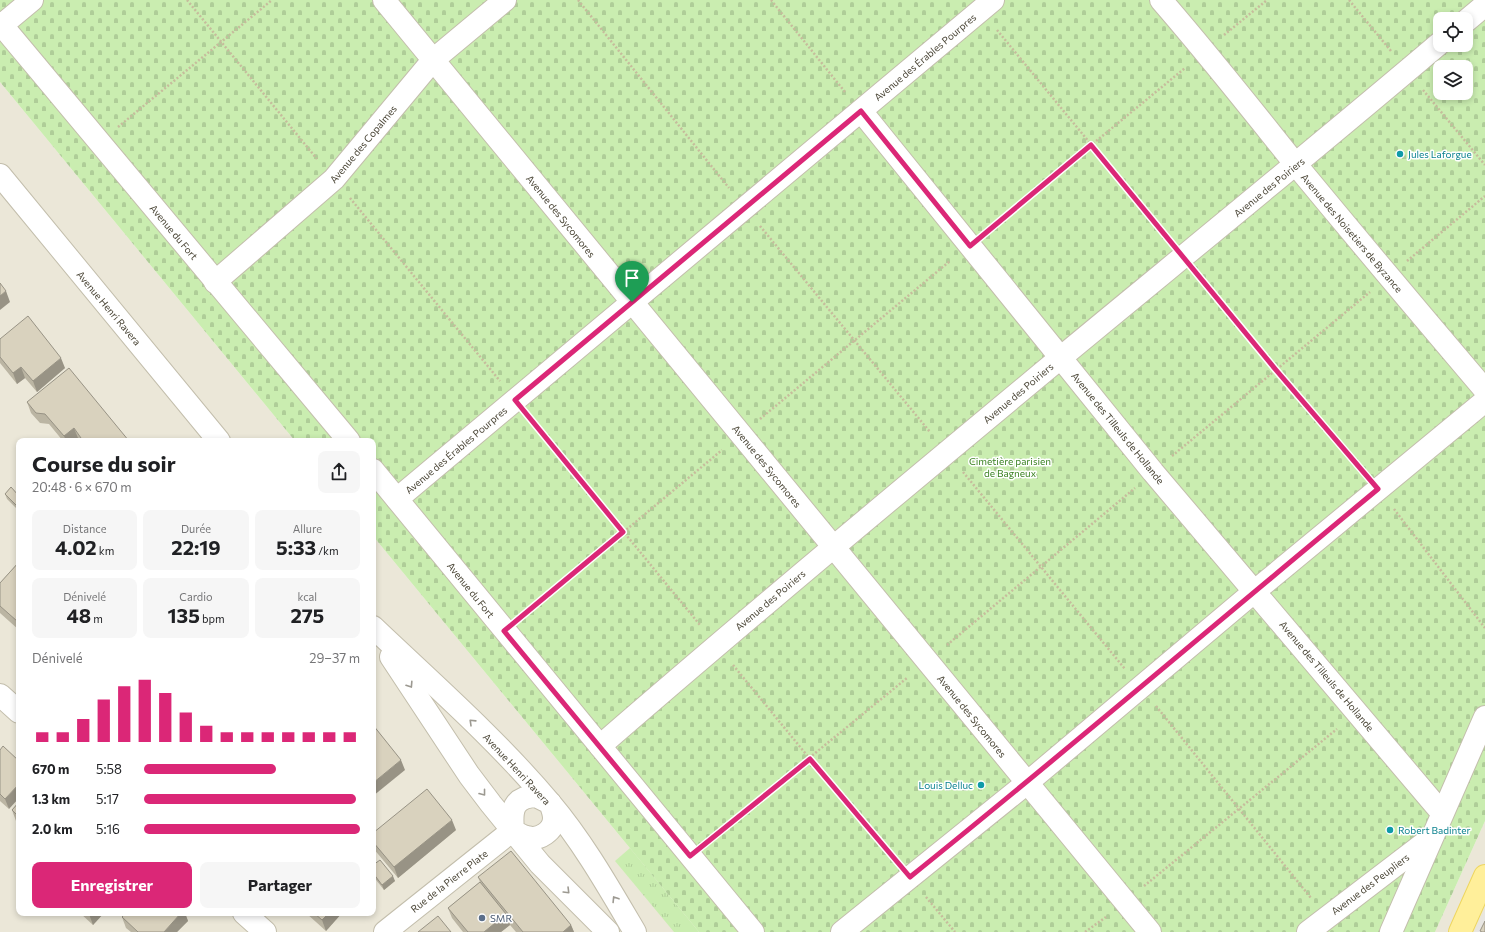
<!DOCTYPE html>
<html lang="fr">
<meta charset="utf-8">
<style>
body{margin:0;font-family:Commissioner,sans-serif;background:#f6f6f6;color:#202124;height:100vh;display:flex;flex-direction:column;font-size:15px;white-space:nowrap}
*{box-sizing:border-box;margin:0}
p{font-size:13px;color:#757577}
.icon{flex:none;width:22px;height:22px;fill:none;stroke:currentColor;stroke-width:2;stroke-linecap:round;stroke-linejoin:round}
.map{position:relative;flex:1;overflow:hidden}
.side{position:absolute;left:16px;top:438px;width:360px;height:478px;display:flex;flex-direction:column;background:#fff;border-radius:8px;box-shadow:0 2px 6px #0003}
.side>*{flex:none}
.buttons{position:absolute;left:1433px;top:12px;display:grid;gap:8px}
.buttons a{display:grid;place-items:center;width:40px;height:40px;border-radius:8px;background:#fff;box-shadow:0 2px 6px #0003;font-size:20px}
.pin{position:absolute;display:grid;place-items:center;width:34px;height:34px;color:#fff;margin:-41px -17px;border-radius:50% 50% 50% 0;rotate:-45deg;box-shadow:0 0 4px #0007}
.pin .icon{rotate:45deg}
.round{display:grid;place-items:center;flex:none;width:42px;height:42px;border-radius:8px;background:#f6f6f6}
.summary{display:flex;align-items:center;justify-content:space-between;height:68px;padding:0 16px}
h1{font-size:22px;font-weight:700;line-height:30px}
.stats{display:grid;grid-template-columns:repeat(3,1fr);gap:6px;height:68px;padding:4px 16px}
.stats div{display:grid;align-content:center;border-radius:8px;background:#f6f6f6;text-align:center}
.stats b{font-size:20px;font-weight:700}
.stats small{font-size:11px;font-weight:400}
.stats p{font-size:11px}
.chart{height:112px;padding:8px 16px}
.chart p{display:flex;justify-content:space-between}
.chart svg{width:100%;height:72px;margin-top:4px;stroke:#db2777;stroke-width:6}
.primary-button{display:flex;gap:8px;margin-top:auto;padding:8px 16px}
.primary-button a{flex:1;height:46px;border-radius:8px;background:#db2777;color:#fff;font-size:16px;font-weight:700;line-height:46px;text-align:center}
.primary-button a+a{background:#f6f6f6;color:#202124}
ul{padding:0 16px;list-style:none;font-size:13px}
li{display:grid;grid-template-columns:64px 48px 1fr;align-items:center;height:30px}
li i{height:10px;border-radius:5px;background:#db2777}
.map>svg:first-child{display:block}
.residential{fill:#ebe7d8}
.grass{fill:url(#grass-tufts)}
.cemetery{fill:url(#cemetery-stones);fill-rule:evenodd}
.parking{fill:#e8e6e2}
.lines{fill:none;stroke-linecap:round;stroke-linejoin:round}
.minor-casing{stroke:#c3beac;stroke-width:24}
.major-casing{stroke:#eed660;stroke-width:24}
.path{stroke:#c6bc9c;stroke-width:2.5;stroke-dasharray:2 2;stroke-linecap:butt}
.minor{stroke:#fff;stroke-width:22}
.major{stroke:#ffef9a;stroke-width:22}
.wall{fill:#bbb5a3}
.shaded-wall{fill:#989385}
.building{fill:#d9d2be;stroke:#989385}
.oneway{stroke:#9c9991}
.route-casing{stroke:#fff;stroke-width:8}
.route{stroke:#db2777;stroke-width:5}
.culture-dot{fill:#0f9aa8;stroke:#fff;stroke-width:1.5}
.service-dot{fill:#5c6f8a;stroke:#fff;stroke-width:1.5}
.labels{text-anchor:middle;stroke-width:3;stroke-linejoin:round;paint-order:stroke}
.street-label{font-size:10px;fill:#4b4637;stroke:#fff}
.culture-label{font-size:10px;fill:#0d838f;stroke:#fff;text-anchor:start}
.park-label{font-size:10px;fill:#3c8324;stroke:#fff}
.service-label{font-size:10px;fill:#4e5e75;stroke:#fff;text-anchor:start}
</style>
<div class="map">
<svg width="1485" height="932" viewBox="0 0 1485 932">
<defs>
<pattern id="grass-tufts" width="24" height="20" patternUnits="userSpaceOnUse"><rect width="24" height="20" fill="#caedb0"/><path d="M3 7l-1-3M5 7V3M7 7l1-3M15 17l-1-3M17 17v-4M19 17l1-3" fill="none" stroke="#afcd98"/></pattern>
<pattern id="cemetery-stones" width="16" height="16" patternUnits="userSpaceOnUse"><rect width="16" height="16" fill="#caedb0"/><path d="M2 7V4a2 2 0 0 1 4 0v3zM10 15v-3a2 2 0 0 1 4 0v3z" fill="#afcd98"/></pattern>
</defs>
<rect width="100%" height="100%" fill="#f6f4ea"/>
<g class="residential">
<polygon points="0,82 295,441 19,441 19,913 373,913 373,536 699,932 0,932"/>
<polygon points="1485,821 1485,932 1435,932"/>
</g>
<polygon class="grass" points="630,848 699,932 674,932 615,861"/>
<path class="cemetery" d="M0,0H1485V821L1435,932H699L373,536V441H295L0,82ZM1440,19H1466V45H1440ZM1440,67H1466V93H1440Z"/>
<polygon class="parking" points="1485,910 1485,931 1484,932 1475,932"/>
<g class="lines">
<defs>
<g id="minor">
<polyline points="384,0 1150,932"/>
<path d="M1161,0C1208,54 1252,110 1297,166C1359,241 1422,316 1485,390"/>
<polyline points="1466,21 1485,5"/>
<polyline points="0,23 349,441"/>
<polyline points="2,25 32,0"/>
<polyline points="861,111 1153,472 1442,813"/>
<polyline points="0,175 219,441"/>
<polyline points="215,282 334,179 433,60 505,0"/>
<polyline points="373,470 753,932"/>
<polyline points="397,499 993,0"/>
<path d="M373,627C433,684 496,739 550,803C583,842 609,888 635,932"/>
<polyline points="391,657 469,775 491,804 540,864 608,932"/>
<polyline points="0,695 19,712"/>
<path d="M600,746C751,615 905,487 1059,359C1186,254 1314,150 1440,43"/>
<path d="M536,796L550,803C552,808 554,813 554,818C554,831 539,841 527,837C522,836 517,833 513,830C511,810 513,797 536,796Z"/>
<polyline points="244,913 265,932"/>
<polyline points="385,932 513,830"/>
<polyline points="842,932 1027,783 1255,591 1485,401"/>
<polyline points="1308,932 1431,838"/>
<polyline points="1391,932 1485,717"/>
</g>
<polyline id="major" points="1460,932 1485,876"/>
</defs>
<use href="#minor" class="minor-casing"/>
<use href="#major" class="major-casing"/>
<g class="path">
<polyline points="187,0 317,159"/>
<polyline points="578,0 729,188"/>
<polyline points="771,0 845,92"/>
<polyline points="1349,0 1391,51"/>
<polyline points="997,30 1168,238"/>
<polyline points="1224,35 1267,0"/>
<polyline points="1423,90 1485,165"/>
<polyline points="118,127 272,0"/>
<polyline points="350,198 500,381"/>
<polyline points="760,226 930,432"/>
<polyline points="988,230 1185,68"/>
<polyline points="1407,261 1485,196"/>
<polyline points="1199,276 1362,470"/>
<polyline points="531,419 700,625"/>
<polyline points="760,419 950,261"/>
<polyline points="1172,456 1370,292"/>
<polyline points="963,472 1125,669"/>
<polyline points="1394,509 1485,628"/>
<polyline points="525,614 722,450"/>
<polyline points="947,645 1135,488"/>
<polyline points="733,665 810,759 894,858"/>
<polyline points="1156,706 1311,898"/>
<polyline points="710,839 907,678"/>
<polyline points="1144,886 1337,729"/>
<polyline points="926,897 955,932"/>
<polyline points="1085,932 1106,917"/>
</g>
<use href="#minor" class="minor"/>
<use href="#major" class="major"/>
</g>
<g class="wall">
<polygon points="0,339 65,368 37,392 25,378 17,384 0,363"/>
<polygon points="27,402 129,441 79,440 78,438 74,441 63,441 49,424 40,423 31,413"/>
<polygon points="11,487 18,510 7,499 5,494"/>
<polygon points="19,562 19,630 0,613 0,583"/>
<polygon points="0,750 9,809 0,801"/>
<polygon points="19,802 19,823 16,821 12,810"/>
<polygon points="456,830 398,878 373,848 373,833"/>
<polygon points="373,865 395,881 384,890 373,876"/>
<polygon points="478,877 571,925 574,932 516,932 510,925 501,932 463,932 452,918 448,908 480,882"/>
<polygon points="80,913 104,913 93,925"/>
<polygon points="126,913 185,913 188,921 177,932 131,932 126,928 122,917"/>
<polygon points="306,913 342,913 326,931"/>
</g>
<g class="shaded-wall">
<polygon points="6,291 10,302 0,310 0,296"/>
<polygon points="61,358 65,368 37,392 33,381"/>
<polygon points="21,367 25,378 17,384 13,373"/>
<polygon points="74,428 78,438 74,441 66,441 64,436"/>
<polygon points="19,501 19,509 18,510 16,505"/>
<polygon points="19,618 19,627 17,621"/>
<polygon points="401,760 405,770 373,796 373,783"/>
<polygon points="19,784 19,798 9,809 5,799"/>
<polygon points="452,820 456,830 398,878 394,867"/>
<polygon points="393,876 395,881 384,890 382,885"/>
<polygon points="90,913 104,913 93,925 89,914"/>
<polygon points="181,913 185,913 188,921 177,932 164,932"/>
<polygon points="329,913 342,913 326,931 322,920"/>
<polygon points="506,914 510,925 501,932 484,932"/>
<polygon points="571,925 574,932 563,932"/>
</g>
<g class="building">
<polygon points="0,283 6,291 0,296"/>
<polygon points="28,316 61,358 33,381 21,367 13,373 0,357 0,339"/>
<polygon points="69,368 129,441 77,441 81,438 74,428 64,436 45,414 36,413 27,402"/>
<polygon points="11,487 19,496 19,501 16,505 5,494"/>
<polygon points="19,562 19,618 17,621 0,606 0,583"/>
<polygon points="373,725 401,760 373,783"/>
<polygon points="3,746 19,761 19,784 5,799 0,794 0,750"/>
<polygon points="427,789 452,820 394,867 373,842 373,833"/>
<polygon points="19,802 19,817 12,810"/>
<polygon points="511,851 571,925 563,932 523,932 478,877"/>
<polygon points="380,860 393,876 382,885 373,873 373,865"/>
<polygon points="480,882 506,914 484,932 468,932 448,908"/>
<polygon points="126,913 181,913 164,932 138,932 122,917"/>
<polygon points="314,913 329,913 322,920"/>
<polygon points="438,916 451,932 418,932"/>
<polygon points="1485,921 1485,932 1482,932 1480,931"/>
</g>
<defs><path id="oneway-chevron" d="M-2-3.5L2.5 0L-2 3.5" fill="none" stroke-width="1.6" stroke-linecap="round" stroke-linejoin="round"/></defs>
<g class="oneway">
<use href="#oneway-chevron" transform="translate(410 685) rotate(57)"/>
<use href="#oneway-chevron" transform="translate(472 722) rotate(-136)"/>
<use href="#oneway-chevron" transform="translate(483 793) rotate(52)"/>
<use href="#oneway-chevron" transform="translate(567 891) rotate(45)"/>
<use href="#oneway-chevron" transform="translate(615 899) rotate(-122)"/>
</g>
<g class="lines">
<defs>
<path id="route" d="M861,111L970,246L1091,145L1276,370L1378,489C1222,618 1068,750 910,877L810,759L690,856L504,631L623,532L515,400Z"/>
</defs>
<use href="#route" class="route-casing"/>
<use href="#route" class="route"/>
</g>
<g class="culture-dot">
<circle cx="1400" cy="154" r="4"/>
<circle cx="981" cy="785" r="4"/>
<circle cx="1390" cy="830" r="4"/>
</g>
<circle class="service-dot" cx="482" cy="918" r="4"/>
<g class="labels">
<g class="street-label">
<text transform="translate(925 57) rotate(-40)" y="4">Avenue des Érables Pourpres</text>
<text transform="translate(363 144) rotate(-50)" y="4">Avenue des Copalmes</text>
<text transform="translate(1269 187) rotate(-39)" y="4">Avenue des Poiriers</text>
<text transform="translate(561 216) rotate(51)" y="4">Avenue des Sycomores</text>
<text transform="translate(174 232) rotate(50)" y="4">Avenue du Fort</text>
<text transform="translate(1352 233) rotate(50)" y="4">Avenue des Noisetiers de Byzance</text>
<text transform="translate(109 308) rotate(50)" y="4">Avenue Henri Ravera</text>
<text transform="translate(1018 393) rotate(-40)" y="4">Avenue des Poiriers</text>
<text transform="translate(1118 428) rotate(51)" y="4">Avenue des Tilleuls de Hollande</text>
<text transform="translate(456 450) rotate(-40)" y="4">Avenue des Érables Pourpres</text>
<text transform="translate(767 466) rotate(51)" y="4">Avenue des Sycomores</text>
<text transform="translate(471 590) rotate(51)" y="4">Avenue du Fort</text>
<text transform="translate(770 600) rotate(-40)" y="4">Avenue des Poiriers</text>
<text transform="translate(1327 676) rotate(50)" y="4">Avenue des Tilleuls de Hollande</text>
<text transform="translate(972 716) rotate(51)" y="4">Avenue des Sycomores</text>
<text transform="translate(517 769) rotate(47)" y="4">Avenue Henri Ravera</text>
<text transform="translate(449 881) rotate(-38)" y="4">Rue de la Pierre Plate</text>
<text transform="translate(1370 884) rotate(-37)" y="4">Avenue des Peupliers</text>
</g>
<g class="culture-label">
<text x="1408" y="158">Jules Laforgue</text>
<text x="973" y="789" text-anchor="end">Louis Delluc</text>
<text x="1398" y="834">Robert Badinter</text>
</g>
<g class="park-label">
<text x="1010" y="465">Cimetière parisien<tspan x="1010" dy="12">de Bagneux</tspan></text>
</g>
<g class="service-label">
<text x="490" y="922">SMR</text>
</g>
</g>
</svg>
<div class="buttons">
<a><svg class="icon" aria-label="locate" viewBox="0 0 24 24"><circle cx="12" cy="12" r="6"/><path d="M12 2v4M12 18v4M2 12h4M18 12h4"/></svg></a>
<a><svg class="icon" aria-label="layers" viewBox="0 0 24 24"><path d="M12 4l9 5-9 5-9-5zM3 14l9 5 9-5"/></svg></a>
</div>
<div class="pin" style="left:632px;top:302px;background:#1e9e55"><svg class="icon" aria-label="arrive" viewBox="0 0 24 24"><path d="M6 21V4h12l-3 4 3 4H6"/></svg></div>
<section class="side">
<div class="summary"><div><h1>Course du soir</h1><p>20:48 · 6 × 670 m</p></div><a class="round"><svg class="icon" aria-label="share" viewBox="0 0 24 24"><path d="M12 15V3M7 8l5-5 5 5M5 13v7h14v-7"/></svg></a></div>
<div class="stats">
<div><p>Distance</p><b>4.02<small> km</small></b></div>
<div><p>Durée</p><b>22:19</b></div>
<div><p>Allure</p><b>5:33<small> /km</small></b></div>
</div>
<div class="stats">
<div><p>Dénivelé</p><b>48<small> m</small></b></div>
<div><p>Cardio</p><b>135<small> bpm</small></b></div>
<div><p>kcal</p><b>275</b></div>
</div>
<div class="chart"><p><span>Dénivelé</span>29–37 m</p>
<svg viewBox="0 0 160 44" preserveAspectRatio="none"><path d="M5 44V38M15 44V38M25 44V30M35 44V18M45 44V10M55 44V6M65 44V14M75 44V26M85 44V34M95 44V38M105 44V38M115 44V38M125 44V38M135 44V38M145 44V38M155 44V38"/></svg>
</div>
<ul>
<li><b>670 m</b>5:58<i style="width:61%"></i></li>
<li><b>1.3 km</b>5:17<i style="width:98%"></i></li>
<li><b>2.0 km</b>5:16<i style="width:100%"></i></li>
</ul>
<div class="primary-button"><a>Enregistrer</a><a>Partager</a></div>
</section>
</div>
